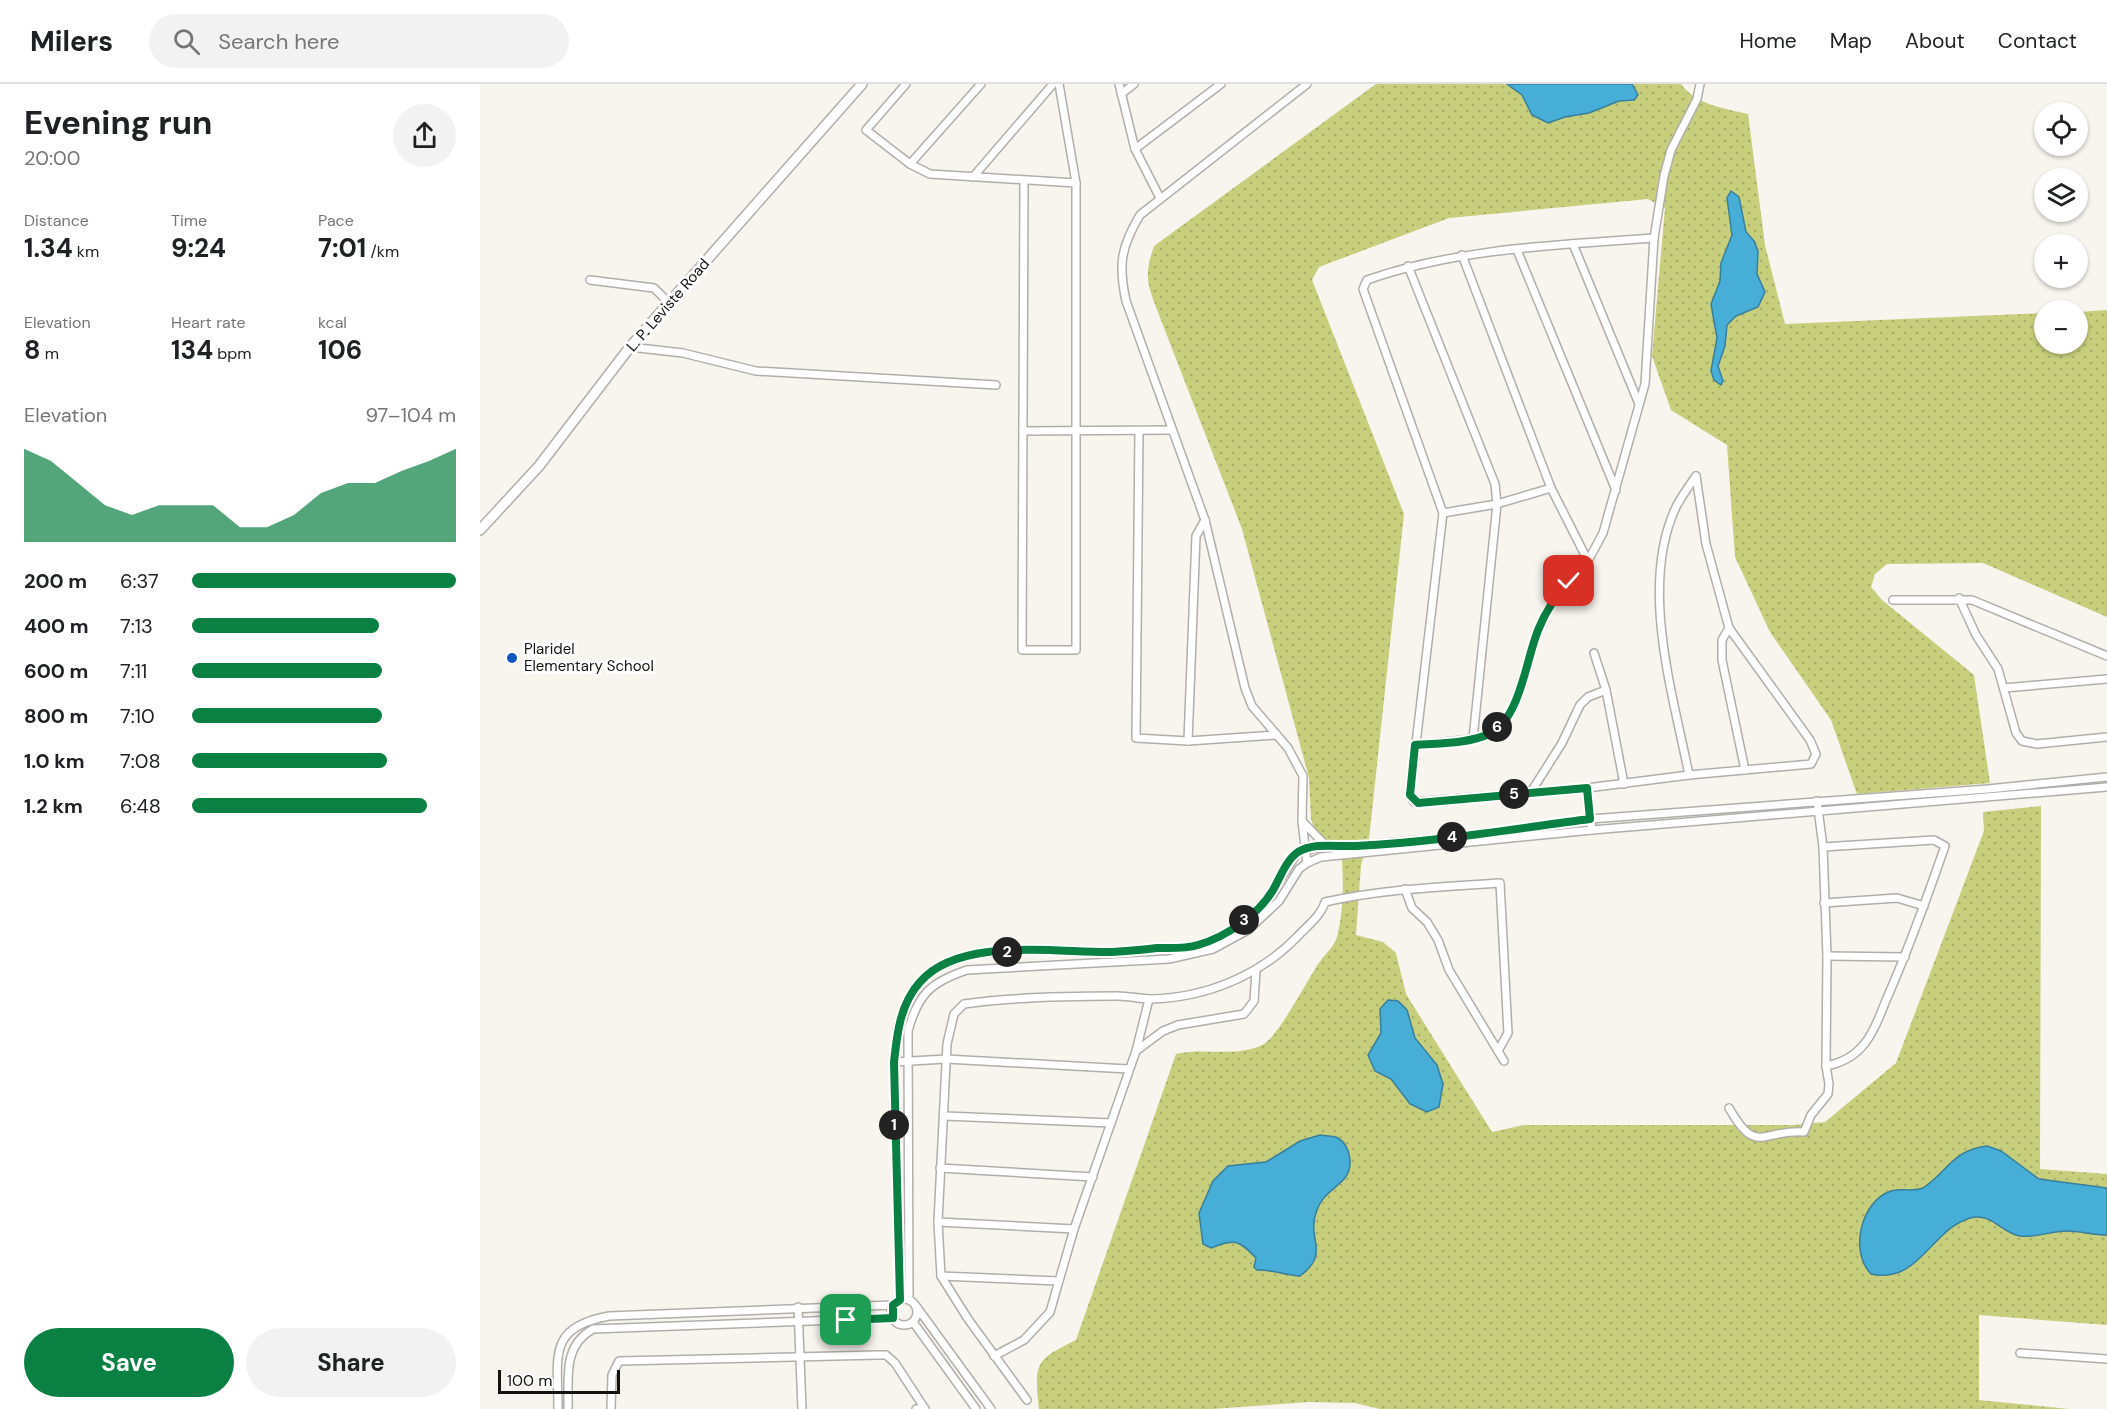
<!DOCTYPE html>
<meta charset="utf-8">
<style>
body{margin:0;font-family:"DM Sans",sans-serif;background:#f2f2f2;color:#202124;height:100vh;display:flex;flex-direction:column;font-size:22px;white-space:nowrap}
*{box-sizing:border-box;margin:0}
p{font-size:20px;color:#757577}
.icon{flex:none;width:33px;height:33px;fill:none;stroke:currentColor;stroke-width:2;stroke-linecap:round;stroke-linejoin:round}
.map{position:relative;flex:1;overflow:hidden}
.details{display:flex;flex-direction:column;background:#fff;width:480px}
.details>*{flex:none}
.controls{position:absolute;left:1554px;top:18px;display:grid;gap:12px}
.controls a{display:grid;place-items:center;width:54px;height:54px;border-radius:50%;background:#fff;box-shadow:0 2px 4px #0004;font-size:30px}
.scale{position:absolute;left:18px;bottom:15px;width:122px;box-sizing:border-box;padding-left:6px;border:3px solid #141211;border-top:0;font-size:16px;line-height:21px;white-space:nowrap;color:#141211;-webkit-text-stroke:4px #fff;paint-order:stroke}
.pin{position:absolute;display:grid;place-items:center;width:51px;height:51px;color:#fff;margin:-26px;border-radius:12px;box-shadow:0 3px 9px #0006}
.km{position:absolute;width:30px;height:30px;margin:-15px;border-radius:50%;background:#222;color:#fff;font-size:16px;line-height:30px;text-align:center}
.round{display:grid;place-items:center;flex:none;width:63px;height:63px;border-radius:32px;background:#f2f2f2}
.overview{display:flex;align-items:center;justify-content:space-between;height:102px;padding:0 24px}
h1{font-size:33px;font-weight:700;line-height:45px}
.stats{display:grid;grid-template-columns:repeat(3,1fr);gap:9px;height:102px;padding:6px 24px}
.stats div{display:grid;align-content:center}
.stats b{font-size:26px;font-weight:700}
.stats small{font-size:16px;font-weight:400}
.stats p{font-size:16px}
.chart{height:168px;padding:12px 24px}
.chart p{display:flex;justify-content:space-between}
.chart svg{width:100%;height:108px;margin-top:6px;fill:#0b8043;opacity:.7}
.action{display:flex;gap:12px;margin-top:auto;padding:12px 24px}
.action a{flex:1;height:69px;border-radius:36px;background:#0b8043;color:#fff;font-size:24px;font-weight:700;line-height:69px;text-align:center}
.action a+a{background:#f2f2f2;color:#202124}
ul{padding:0 24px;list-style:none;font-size:20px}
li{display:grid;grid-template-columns:96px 72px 1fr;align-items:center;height:45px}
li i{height:15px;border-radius:8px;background:#0b8043}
header{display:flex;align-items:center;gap:36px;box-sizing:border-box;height:84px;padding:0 30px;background:#fff;border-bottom:2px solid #e0e0e0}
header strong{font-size:28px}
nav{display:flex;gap:33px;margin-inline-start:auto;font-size:21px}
.search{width:420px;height:54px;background:#f2f2f2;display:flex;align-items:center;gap:15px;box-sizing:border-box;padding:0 21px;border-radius:33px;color:#757577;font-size:22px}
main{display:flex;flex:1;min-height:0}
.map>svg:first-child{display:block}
.grass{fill:url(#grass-dots)}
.water{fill:#46aed7;stroke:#377f9c;stroke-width:1.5}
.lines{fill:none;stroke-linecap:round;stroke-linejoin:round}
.street-casing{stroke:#b2aea9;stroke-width:10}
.secondary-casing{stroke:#b2aea9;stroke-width:12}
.street{stroke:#fff;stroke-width:7}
.secondary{stroke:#fff;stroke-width:9}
.route-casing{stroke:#fff;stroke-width:12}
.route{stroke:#0b8043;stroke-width:8}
.poi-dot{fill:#1157c2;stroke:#fff;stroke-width:2}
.labels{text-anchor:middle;stroke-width:6;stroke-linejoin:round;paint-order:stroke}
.street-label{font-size:15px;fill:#141211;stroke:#fff}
.poi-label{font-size:15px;fill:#141211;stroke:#fff;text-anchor:start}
</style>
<header>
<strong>Milers</strong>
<div class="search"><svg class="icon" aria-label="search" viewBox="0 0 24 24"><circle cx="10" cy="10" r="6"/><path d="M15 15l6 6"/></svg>Search here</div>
<nav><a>Home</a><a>Map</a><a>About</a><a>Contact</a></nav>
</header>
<main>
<section class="details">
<div class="overview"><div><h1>Evening run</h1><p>20:00</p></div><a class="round"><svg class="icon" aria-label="share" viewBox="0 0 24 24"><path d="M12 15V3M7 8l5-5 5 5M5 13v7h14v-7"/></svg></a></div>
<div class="stats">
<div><p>Distance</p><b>1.34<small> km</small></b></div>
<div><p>Time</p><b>9:24</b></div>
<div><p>Pace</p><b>7:01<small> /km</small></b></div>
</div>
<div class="stats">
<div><p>Elevation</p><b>8<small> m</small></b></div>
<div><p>Heart rate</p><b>134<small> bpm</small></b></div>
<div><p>kcal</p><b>106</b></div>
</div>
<div class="chart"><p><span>Elevation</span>97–104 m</p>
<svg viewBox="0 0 160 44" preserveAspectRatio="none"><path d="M0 44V6L10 11L20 20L30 29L40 33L50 29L60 29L70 29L80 38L90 38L100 33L110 24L120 20L130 20L140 15L150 11L160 6V44z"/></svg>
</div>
<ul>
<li><b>200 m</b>6:37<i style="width:100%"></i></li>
<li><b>400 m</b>7:13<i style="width:71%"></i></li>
<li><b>600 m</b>7:11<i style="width:72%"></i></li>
<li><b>800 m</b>7:10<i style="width:72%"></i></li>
<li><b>1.0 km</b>7:08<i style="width:74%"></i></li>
<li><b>1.2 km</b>6:48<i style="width:89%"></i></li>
</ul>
<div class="action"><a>Save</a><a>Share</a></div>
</section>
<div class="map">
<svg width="1627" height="1325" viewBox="0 0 1627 1325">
<defs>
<pattern id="grass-dots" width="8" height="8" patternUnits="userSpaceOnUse" patternTransform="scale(1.5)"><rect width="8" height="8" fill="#c7ce7c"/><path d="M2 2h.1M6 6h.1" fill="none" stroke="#aab06a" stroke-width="1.8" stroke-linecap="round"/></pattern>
</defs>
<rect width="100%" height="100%" fill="#f8f4ee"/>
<path class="grass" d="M896,0H1201C1215,20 1245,25 1268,30L1285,161L1305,240L1564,229V260H1598V228L1627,226V533L1503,479L1407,480L1395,490L1391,503L1402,516L1494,591L1510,699L1377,710L1351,636L1290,548L1255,473L1247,361L1191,326L1172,272L1185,124L1168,115L969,134L839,183L832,196L924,430L889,755L881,781L876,851L903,858L916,869L926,910L1012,1048L1044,1041H1314L1345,1038L1416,979L1504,747L1503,728L1561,722L1560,1085L1627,1090V1241L1499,1231V1316L1589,1325H900L875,1319L828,1318L732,1325H559C554,1279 555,1276 596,1256L696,970C724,963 755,974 782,961C798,954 827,896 839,879C844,871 854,863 857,853C865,822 863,789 861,758L849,757L837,752L831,735L829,694L762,445L679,231C668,201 663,194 674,162Z"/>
<g class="water">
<polygon points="1027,0 1152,0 1158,11 1154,16 1139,17 1109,29 1085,33 1068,39 1052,31 1042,11"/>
<polygon points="1251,107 1259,113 1266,148 1274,157 1278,167 1277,190 1285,208 1278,223 1256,232 1247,241 1245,262 1238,282 1243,297 1241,301 1234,296 1231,287 1237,254 1231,220 1240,197 1241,179 1252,151 1247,114"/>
<polygon points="908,916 918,917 927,926 935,954 957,981 963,1000 959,1023 947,1028 930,1020 911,995 895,987 888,971 901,949 900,925"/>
<path d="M840,1051C845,1052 854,1052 858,1054C871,1062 874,1084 864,1095C854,1106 842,1111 837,1126C825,1155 852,1168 820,1192C806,1191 788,1185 777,1186L774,1183L776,1174C758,1155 755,1155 731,1164L723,1160L719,1129L733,1097L748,1082L786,1078L820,1057Z"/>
<path d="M1507,1062L1521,1067L1559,1095L1627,1104V1151C1613,1151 1600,1147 1586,1147C1571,1147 1556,1154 1540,1152C1521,1149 1512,1128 1490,1134C1450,1146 1440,1200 1391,1190C1369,1167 1381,1117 1411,1107C1422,1104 1433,1108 1443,1104C1468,1087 1473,1066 1507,1062Z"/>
</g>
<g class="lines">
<defs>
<g id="street">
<polyline points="426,0 386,46 430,80 450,90 596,99"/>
<polyline points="639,0 655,65 680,114"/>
<polyline points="641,10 654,0"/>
<polyline points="655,65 741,0"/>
<polyline points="430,80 501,0"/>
<polyline points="493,93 573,0"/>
<polyline points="544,97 542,566 596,566 596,99 579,0"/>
<path d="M1174,154C1078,161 979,164 887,196L883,205L963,429L930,711L934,718L1107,704L1209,691L1331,680L1336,670L1330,656L1249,544L1226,460L1216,392"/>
<polyline points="1093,160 1159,320"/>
<polyline points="1037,166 1136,406"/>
<polyline points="982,171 1071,404 1108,477"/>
<polyline points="928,182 1015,400 1017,420 993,655"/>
<polyline points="110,196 174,204 189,219"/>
<polyline points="150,263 203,269 276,287 516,301"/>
<polyline points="543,347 691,346"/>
<polyline points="659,347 656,654 708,657 797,651"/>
<polyline points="963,429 1017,420 1071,404"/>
<polyline points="1479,514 1496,551 1518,585 1536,649 1542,657 1557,660 1627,653"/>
<polyline points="1413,516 1492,516 1627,572"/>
<polyline points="1249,544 1242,556 1242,576 1265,686"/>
<polyline points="1114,569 1126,606 1144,700"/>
<polyline points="1524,604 1627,595"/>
<polyline points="708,657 716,452 725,436"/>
<polyline points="935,661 993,655 1011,649 1029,631 1041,604 1059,543 1074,515 1108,477 1123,449 1165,300 1174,154 1184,92 1191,66 1217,15 1220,0"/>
<path d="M1209,691C1193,610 1159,502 1196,423C1201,413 1209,402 1216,392"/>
<polyline points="1107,704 1112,746"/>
<polyline points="1051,708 1082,659 1100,621 1108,613 1126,606"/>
<polyline points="823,738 846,762"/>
<path d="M1343,763L1454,756L1465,762C1447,814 1429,864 1407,914C1401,928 1395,947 1385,959C1375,972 1362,979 1346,982"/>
<path d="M827,779L822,737L823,692L808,664L772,622L765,604L725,436L646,217C638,180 641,163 660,131L827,0"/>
<polyline points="925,805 932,824 947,838 958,856 969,886 1024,977"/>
<polyline points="1344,819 1417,814 1444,822"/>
<polyline points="1347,872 1425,873"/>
<polyline points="656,967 683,947 698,941 764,930 774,917 776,887"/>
<polyline points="414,978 466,975 648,985"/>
<path d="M1249,1024C1277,1073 1282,1045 1324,1048L1331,1031L1348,1010L1349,1000L1346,982L1347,872L1343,763L1337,717"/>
<polyline points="465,1032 631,1039"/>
<polyline points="460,1084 613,1093"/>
<polyline points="458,1138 594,1145"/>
<polyline points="461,1192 578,1197"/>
<circle cx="424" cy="1228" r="13"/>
<polyline points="420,1216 414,978 418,942 426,920 440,897 459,883 487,871 545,866 632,868 716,862 743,851 772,830 791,809 818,768 846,762 874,762 974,753 1110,735 1508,705 1627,693"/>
<path d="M429,1216L428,947C438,910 451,898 487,886L689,875L733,865L768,846L799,817L819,785L827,779L841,773L1112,746L1627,703"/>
<polyline points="436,1222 511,1325"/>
<polyline points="318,1223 322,1325"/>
<polyline points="433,1238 496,1325"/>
<polyline points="1540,1269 1627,1275"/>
<polyline points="514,1272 544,1256 570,1228 594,1145 656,967 669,915"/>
<path d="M547,1316L488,1235L461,1192L458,1138L467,960L474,930L484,920C531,913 591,912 638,912C649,912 660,915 670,915C725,914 779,892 817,853C827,842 841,832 845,818C903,805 961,803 1020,799L1028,949L1018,967"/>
<path d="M78,1325C78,1273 67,1243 129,1232L413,1221"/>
<path d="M88,1325C89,1295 82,1262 113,1245L413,1234"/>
<polyline points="131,1325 132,1291 139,1277 397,1271 406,1271 415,1279 445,1325"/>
<polyline points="436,1325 445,1325"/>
</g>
<polyline id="secondary" points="0,446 59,382 150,263 382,0"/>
</defs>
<use href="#street" class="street-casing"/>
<use href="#secondary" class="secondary-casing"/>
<use href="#street" class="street"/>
<use href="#secondary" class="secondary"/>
</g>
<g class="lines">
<defs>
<path id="route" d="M366,1236L413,1234V1221L420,1216L414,978C417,950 420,920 440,898C480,852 577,869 632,868C647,867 662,866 677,864C690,864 705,865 718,861C746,853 778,831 793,806C800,794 806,776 818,768C834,758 858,763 876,762C955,758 1033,745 1110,735L1107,704L938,719L930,711L935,661C958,659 987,660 1009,650C1041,635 1046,573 1059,544C1066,526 1077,511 1089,497"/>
</defs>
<use href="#route" class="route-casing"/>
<use href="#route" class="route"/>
</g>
<circle class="poi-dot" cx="32" cy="574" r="6"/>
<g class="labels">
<g class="street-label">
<text transform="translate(188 221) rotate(-49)" y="5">L. P. Leviste Road</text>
</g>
<g class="poi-label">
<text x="44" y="570">Plaridel<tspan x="44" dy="17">Elementary School</tspan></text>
</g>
</g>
</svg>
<div class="controls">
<a><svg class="icon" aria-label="locate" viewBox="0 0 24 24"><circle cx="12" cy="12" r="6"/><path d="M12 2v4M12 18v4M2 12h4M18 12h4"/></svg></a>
<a><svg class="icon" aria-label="layers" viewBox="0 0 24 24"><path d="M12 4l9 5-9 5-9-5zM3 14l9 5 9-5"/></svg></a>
<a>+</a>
<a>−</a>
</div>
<div class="scale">100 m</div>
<div class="pin" style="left:366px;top:1236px;background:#1e9e55"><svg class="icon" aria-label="arrive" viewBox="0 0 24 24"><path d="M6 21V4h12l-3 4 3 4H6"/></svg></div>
<div class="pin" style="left:1089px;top:497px;background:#d93025"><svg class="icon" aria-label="check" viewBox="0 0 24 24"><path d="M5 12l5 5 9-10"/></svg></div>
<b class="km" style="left:414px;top:1041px">1</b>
<b class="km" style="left:527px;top:868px">2</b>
<b class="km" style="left:764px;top:836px">3</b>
<b class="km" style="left:972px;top:753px">4</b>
<b class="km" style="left:1034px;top:710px">5</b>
<b class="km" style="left:1017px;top:643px">6</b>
</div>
</main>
